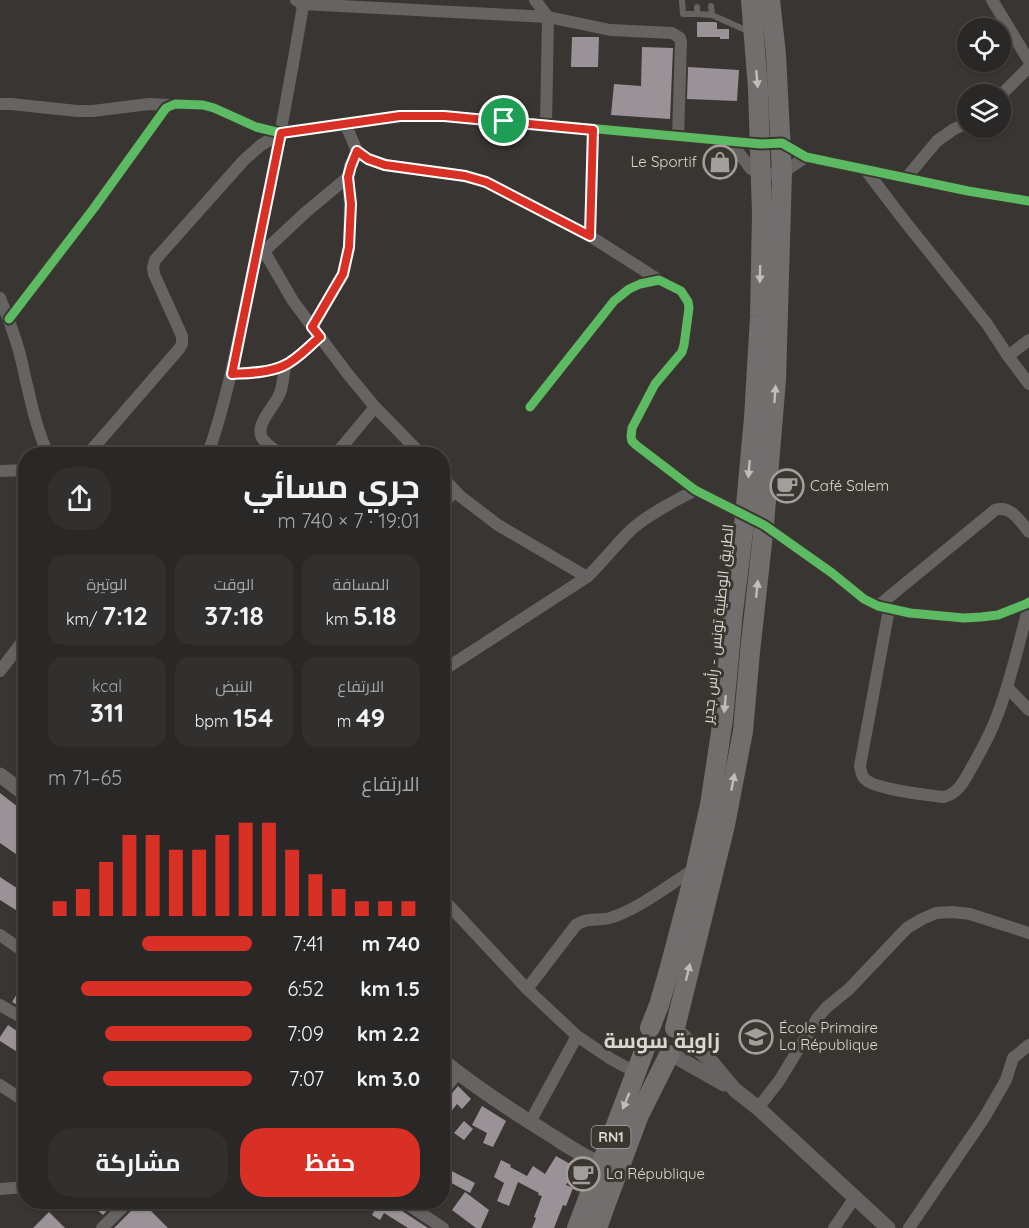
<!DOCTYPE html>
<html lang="ar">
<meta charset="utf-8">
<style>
body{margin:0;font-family:Quicksand,Cairo,sans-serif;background:#32302e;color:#f1f3f6;direction:rtl;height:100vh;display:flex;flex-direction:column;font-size:22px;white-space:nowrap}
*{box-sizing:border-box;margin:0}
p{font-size:20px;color:#a5a6a7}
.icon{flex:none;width:33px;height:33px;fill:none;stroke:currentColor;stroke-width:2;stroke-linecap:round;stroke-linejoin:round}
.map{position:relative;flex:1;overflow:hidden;direction:ltr}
.drawer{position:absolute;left:18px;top:447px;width:432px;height:762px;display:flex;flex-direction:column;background:#2a2826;border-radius:24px;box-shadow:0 2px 4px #0004,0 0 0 2px #464443;direction:rtl}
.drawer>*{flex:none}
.fabs{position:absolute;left:957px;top:18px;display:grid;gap:12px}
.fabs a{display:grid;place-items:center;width:54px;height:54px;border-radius:50%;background:#2a2826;box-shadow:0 2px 4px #0004,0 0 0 2px #464443;font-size:30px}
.pin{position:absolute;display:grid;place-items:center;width:51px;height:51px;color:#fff;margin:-26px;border:3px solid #fff;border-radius:50%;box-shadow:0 2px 6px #0007}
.round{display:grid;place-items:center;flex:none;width:63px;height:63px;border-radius:24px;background:#32302e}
.headline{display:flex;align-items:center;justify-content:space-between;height:102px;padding:0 30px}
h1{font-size:33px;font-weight:700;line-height:45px}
.metrics{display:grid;grid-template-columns:repeat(3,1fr);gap:9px;height:102px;padding:6px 30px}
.metrics div{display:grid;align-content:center;border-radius:15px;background:#32302e;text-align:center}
.metrics b{font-size:26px;font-weight:700}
.metrics small{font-size:16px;font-weight:400}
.metrics p{font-size:16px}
.chart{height:168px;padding:12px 30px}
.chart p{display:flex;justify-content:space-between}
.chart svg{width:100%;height:108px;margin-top:6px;stroke:#d93025;stroke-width:6}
.button{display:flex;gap:12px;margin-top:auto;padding:12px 30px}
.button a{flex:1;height:69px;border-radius:24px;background:#d93025;color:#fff;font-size:24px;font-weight:700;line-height:69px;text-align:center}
.button a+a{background:#32302e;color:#f1f3f6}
ul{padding:0 30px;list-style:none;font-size:20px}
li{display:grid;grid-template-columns:96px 72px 1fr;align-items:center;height:45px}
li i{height:15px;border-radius:8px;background:#d93025}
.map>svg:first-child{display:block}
.building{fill:#9b9298}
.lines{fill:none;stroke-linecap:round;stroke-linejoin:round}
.service{stroke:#666463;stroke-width:6}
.minor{stroke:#666463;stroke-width:12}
.tertiary{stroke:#666463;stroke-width:15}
.trunk{stroke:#716e6e;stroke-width:20}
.cycleway-casing{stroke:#3b362f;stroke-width:13}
.cycleway{stroke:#5cba63;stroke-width:9}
.oneway{fill:#c0bdba}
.route-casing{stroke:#fff;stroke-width:12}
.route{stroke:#d93025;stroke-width:8}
.labels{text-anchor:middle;stroke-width:6;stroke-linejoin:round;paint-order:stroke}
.shield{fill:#3b362f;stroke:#aaa7a2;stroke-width:1.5}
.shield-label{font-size:14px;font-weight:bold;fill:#dad7d3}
.poi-label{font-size:15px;fill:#dad7d3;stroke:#3b362f;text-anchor:start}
.street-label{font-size:15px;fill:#dad7d3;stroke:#3b362f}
.district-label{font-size:21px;font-weight:bold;fill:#dad7d3;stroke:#3b362f}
</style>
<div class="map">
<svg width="1029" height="1228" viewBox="0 0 1029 1228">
<rect width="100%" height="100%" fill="#383532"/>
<g class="building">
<polygon points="697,22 715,22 717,23 717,29 729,29 729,39 720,39 720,37 697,37"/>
<polygon points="572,37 599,37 598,67 571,67"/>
<polygon points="642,47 673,48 670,119 611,115 614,84 641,86"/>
<polygon points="688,67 739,70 737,101 687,99"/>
<polygon points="0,793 18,807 17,809 26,815 26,861 0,843"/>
<polygon points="0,877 26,894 26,902 19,912 0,900"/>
<polygon points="26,979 26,1010 12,1002"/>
<polygon points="8,1025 26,1037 26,1044 19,1053 0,1041 0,1037"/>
<polygon points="458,1086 471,1099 462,1109 457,1104 442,1123 442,1100 448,1098"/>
<polygon points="482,1106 506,1121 493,1147 483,1143 487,1133 472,1125"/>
<polygon points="464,1121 473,1129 464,1140 454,1133"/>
<polygon points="556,1156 572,1165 565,1176 570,1179 566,1185 573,1188 566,1206 563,1205 554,1228 532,1228 536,1218 534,1217 542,1196 538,1195 539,1193 518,1182 509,1206 497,1201 504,1183 494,1177 501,1160 511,1165 510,1167 527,1176 533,1166 545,1174"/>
<polygon points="442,1166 475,1183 470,1193 442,1178"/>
<polygon points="465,1192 489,1210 481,1228 476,1228 452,1210"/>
<polygon points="88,1202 115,1202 103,1215"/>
<polygon points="138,1202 142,1202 168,1228 114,1228 134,1208"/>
<polygon points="379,1202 396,1202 397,1206 399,1209 428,1228 408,1228 384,1213 380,1220 372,1215"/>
<polygon points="49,1212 65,1228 33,1228"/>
</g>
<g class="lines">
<g class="service">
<polyline points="682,0 683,14 697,14"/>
<polyline points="711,6 712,15 750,32"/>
<polyline points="697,7 697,14 712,15"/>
</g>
<g class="minor">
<polyline points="296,0 303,4 548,17 610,30 672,33 680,38 681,42 678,137"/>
<polyline points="535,0 548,17 546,125"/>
<polyline points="992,0 1029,61"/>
<polyline points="1000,96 1029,67"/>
<polyline points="0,104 11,104 77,111 93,111 149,104 170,105"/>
<polyline points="345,123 357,151 368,159 385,165 465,176 486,182 590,236 659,280"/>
<polyline points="733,141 739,153 751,169 760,174 782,173 806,157"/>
<polyline points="865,169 903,219 987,324 1008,356 1029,384"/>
<polyline points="906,178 937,141 954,129 968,123"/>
<polyline points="590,236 593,130"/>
<polyline points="264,251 293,301 347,373 375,407 421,454"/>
<polyline points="259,256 306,212 348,177"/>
<path d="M0,298C7,315 14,333 19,351C28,386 33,421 48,454"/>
<polyline points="9,319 94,208 166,108 175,104 203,105 214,108 256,127 281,133 400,116 444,115 761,144 782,143 806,157 968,191 1029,201"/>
<polyline points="312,327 343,275 349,247 350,204 348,177 350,166 357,151"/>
<polyline points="1008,356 1029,340"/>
<path d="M232,374C248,373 267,373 283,366C297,360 308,347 320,337"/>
<polyline points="530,407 614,301 629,289 640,284 659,280 681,291 688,302 689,308 684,345 682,352 655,384 632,428 631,437 632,441 636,445 695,490 764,525 832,573 864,599 878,606 910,613 964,618 981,617 998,615 1026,604 1029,602"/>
<polyline points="88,454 179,349 182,344 182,336 154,274 153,267 155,260 244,160 261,145 281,133"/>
<path d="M208,454C229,394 240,331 253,269C272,179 289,90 304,0"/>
<path d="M280,454C275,450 266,444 262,438C254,423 278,404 281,390C283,382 284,373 285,365"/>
<polyline points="336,454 375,407"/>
<polyline points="0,471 26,470"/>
<polyline points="442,477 460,496 498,525 587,577"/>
<polyline points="442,505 455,491"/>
<path d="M878,606L995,510C1011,505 1020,521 1029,532"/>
<path d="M889,609L860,766C861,771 861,776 865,779C874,789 927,795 943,797C959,794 965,779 973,765C982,749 991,733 997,716C1011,681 1019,642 1029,606"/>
<polyline points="0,671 26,637"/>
<path d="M442,671L587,577C603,562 616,544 632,529C650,513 674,502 695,490"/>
<polyline points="1007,687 1029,710"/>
<polyline points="442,898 527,989 577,1036 611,1059 637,1073"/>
<polyline points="0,935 26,953"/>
<path d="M527,989L576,925C589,916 600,922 613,917C642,907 670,884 696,868"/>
<polyline points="0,1005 26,1020"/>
<polyline points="0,1085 26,1102"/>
<polyline points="442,1092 458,1073"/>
<polyline points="758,1108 779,1081 818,1017 827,1007 849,989 907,928 922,919 936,913 952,912 970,914 1029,933"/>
<polyline points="530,1122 577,1036"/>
<polyline points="0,1189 26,1187"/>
<polyline points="404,1202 443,1228"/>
<polyline points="102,1228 128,1202"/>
<polyline points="834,1228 855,1197"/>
<polyline points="909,1228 984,1118 1006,1080 1013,1058 1029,1045"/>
</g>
<g class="tertiary">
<polyline points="0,775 26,795"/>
<polyline points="675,1029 709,1059 735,1090 758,1108 888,1228"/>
<polyline points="671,1054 724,1084"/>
<path d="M442,1060C475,1087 512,1111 549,1134C568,1146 588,1160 610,1167"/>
</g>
<g class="trunk">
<polyline points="650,1028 659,1005 670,967 696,868 710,805 723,719 733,612 745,516 754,418 760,317 762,214 758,89 751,0"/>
<polyline points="675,1028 725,825 743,731 750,652 764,525 776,380 782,173 776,54 770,0"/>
<polyline points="577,1228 646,1046"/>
<polyline points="597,1228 606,1203 639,1115 669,1055"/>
</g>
<defs>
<g id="cycleway">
<polyline points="9,319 94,208 166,108 175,104 203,105 214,108 256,127 281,133 400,116 444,115 761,144 782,143 806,157 968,191 1029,201"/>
<polyline points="530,407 614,301 629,289 640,284 659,280 681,291 688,302 689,308 684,345 682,352 655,384 632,428 631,437 632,441 636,445 695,490 764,525 832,573 864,599 878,606 910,613 964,618 981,617 998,615 1026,604 1029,602"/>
</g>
</defs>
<use href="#cycleway" class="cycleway-casing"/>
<use href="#cycleway" class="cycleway"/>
</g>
<defs><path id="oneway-solid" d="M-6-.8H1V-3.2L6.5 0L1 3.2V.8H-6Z" transform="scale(1.5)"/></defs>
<g class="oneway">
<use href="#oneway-solid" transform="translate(757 79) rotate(85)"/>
<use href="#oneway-solid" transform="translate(760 274) rotate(91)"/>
<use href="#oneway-solid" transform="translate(775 394) rotate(-86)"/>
<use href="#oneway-solid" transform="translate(749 469) rotate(95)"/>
<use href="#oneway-solid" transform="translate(757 589) rotate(-84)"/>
<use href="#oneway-solid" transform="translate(725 704) rotate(95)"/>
<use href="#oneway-solid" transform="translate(733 782) rotate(-79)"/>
<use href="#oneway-solid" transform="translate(688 972) rotate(-76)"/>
<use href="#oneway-solid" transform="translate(626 1101) rotate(112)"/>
</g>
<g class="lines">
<defs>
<path id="route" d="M400,116H444L593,130L590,236L486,182L465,176L385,165L368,159L357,151L351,166L348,177L351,204L349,247L343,274L312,327L320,337C308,347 297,360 283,366C267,373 248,373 232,374L281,133Z"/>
</defs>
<use href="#route" class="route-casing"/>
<use href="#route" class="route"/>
</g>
<defs>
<symbol id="shop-ring" viewBox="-11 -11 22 22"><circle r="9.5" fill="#3b362f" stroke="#a19e9b" stroke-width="1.5"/><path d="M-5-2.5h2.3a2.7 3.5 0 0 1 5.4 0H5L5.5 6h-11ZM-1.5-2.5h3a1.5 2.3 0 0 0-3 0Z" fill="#a19e9b"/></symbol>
<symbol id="cafe-ring" viewBox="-11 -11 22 22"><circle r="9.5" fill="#3b362f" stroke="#a19e9b" stroke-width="1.5"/><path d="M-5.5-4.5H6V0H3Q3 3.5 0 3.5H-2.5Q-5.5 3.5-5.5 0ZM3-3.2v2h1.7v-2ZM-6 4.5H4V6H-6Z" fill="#a19e9b"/></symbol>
<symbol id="school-ring" viewBox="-11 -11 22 22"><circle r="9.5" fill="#3b362f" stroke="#a19e9b" stroke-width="1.5"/><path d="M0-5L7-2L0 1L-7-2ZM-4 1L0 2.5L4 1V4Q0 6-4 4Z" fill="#a19e9b"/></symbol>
</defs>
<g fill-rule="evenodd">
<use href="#shop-ring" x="701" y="143" width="38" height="38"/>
<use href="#cafe-ring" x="768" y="467" width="38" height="38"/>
<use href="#school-ring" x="737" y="1018" width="38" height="38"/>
<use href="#cafe-ring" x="564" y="1155" width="38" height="38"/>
</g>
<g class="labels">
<rect class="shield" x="591.5" y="1126" width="39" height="22" rx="4.5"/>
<g class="shield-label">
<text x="611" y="1142">RN1</text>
</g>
<g class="poi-label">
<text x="697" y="167" text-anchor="end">Le Sportif</text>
<text x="810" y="491">Café Salem</text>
<text x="779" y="1033">École Primaire<tspan x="779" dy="17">La République</tspan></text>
<text x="606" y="1179">La République</text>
</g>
<g class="street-label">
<text transform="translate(718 624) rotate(-84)" y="5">الطريق الوطنية تونس - رأس جدير</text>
</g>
<g class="district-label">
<text x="662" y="1048">زاوية سوسة</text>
</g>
</g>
</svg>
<div class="fabs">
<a><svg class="icon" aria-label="locate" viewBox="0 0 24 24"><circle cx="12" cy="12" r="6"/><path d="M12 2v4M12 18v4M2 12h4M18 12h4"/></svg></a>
<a><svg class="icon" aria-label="layers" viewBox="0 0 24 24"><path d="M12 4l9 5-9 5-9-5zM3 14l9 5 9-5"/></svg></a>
</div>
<div class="pin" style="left:504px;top:121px;background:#1e9e55"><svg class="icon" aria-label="arrive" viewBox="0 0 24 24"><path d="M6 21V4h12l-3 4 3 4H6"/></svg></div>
<section class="drawer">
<div class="headline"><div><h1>جري مسائي</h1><p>19:01 · 7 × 740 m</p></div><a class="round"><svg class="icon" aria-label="share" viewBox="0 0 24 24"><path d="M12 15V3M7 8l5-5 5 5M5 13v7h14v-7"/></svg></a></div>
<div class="metrics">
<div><p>المسافة</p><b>5.18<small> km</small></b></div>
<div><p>الوقت</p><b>37:18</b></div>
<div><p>الوتيرة</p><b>7:12<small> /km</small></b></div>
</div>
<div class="metrics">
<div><p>الارتفاع</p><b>49<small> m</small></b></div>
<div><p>النبض</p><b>154<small> bpm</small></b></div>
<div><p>kcal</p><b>311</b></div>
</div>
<div class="chart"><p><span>الارتفاع</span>65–71 m</p>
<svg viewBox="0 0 160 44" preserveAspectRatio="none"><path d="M5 44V38M15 44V33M25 44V22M35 44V11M45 44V11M55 44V17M65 44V17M75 44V11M85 44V6M95 44V6M105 44V17M115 44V27M125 44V33M135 44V38M145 44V38M155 44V38"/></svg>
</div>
<ul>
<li><b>740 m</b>7:41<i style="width:54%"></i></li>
<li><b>1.5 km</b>6:52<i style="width:84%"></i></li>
<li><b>2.2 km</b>7:09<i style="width:72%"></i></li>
<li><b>3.0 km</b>7:07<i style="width:73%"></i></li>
</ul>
<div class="button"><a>حفظ</a><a>مشاركة</a></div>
</section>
</div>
